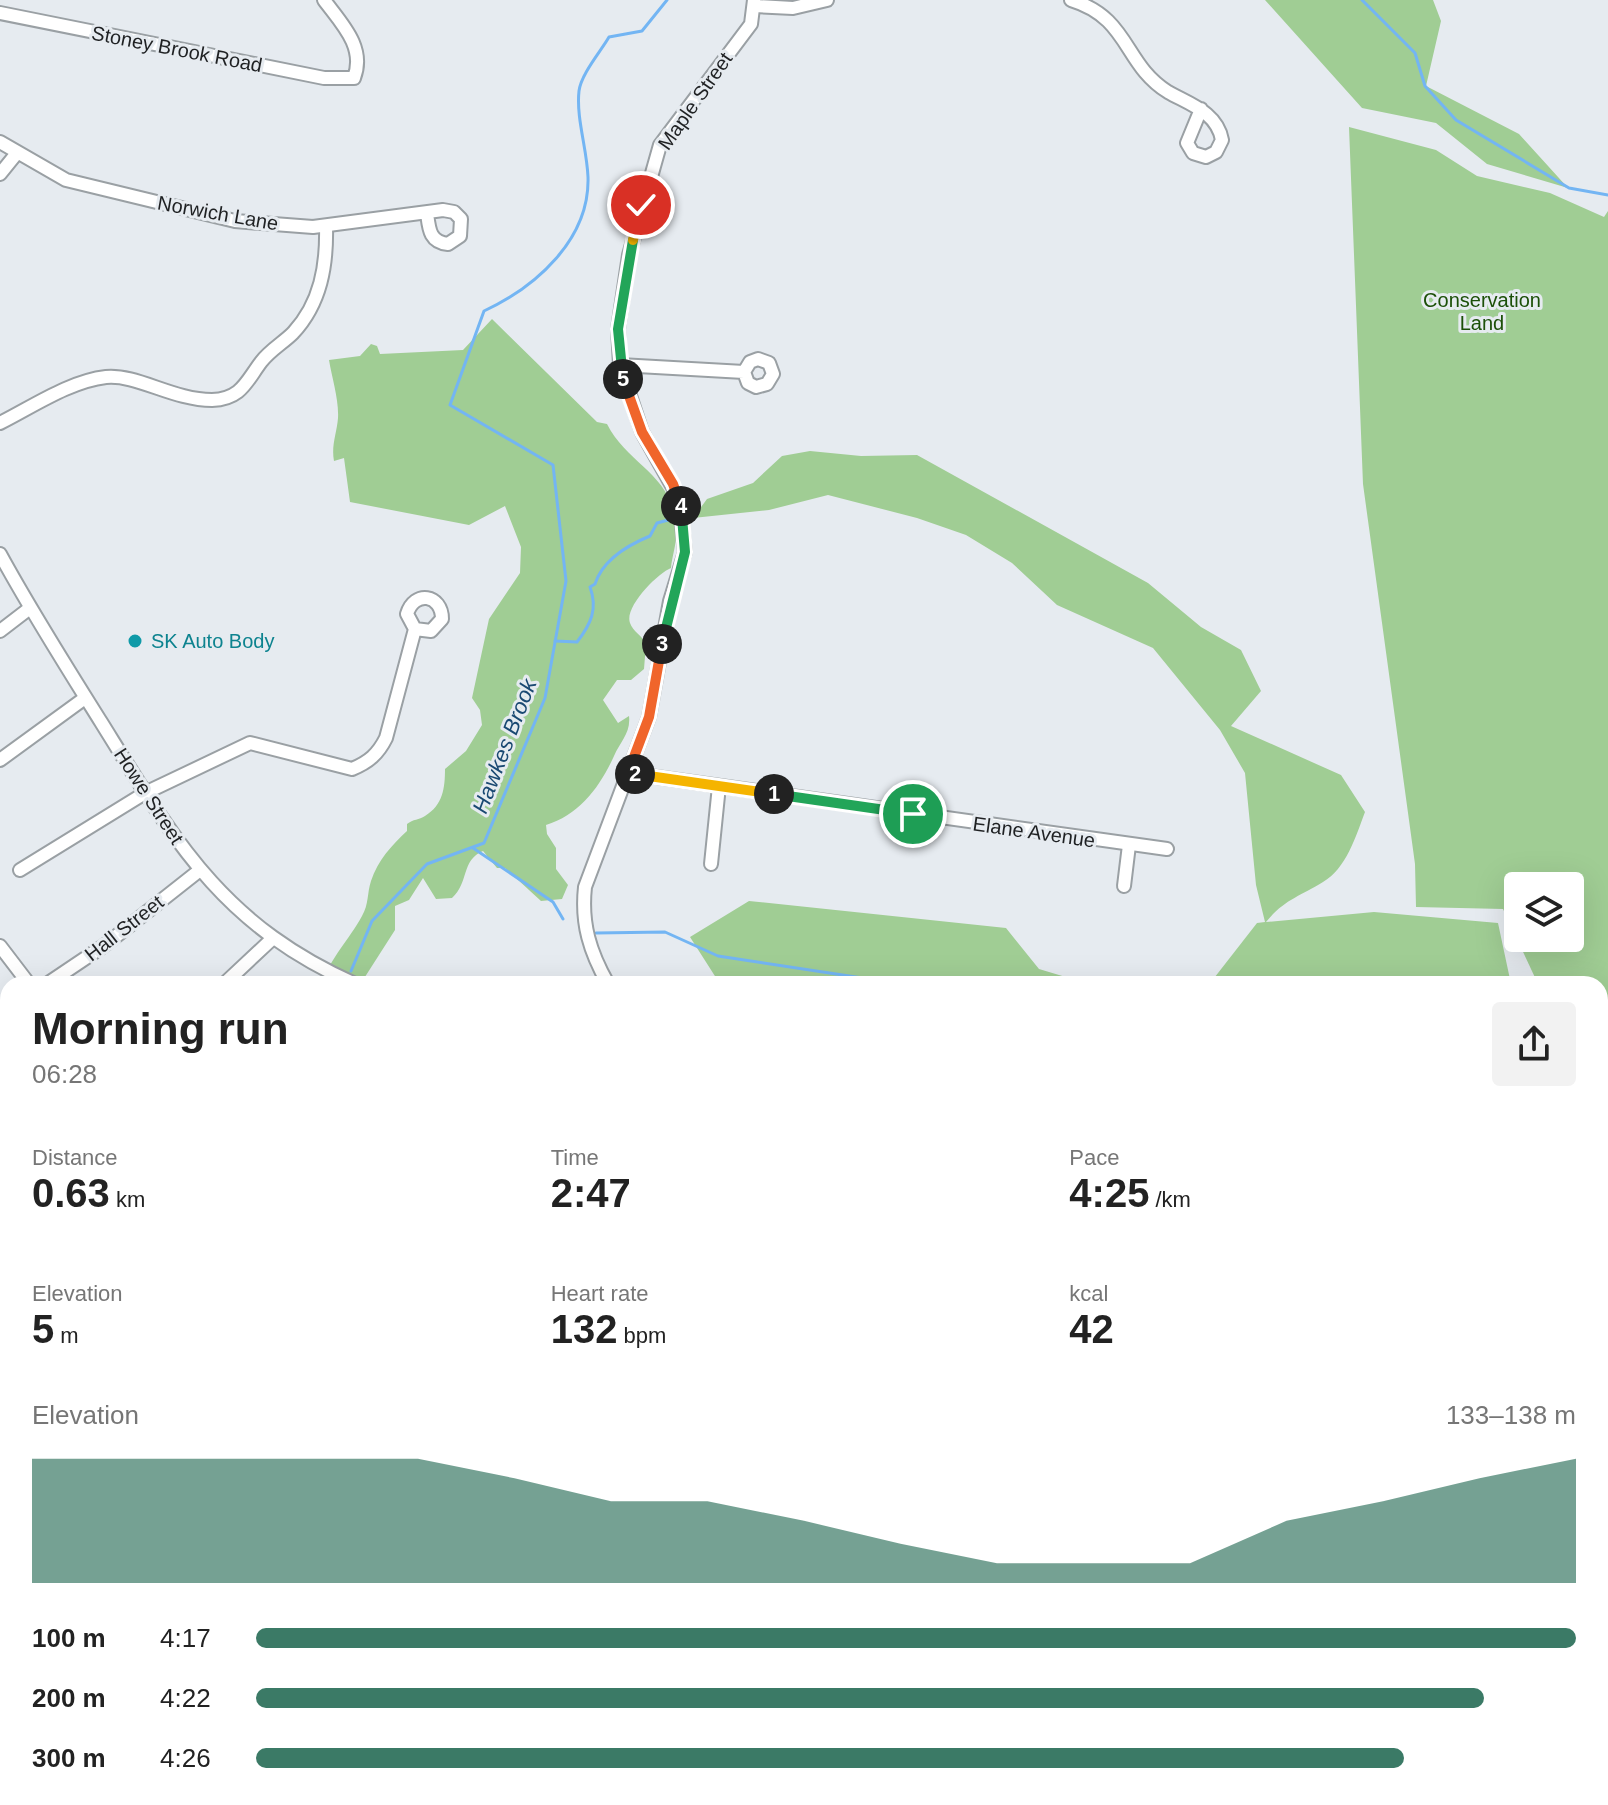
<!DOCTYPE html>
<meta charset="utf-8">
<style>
body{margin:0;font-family:Helvetica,sans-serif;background:#f2f2f2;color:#222;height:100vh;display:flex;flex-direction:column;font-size:30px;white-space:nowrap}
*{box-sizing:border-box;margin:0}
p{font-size:26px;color:#767676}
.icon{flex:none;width:44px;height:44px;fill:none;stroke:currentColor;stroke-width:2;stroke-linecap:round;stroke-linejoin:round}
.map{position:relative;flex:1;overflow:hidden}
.panel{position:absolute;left:0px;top:976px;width:1608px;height:830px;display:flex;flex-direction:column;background:#fff;border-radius:24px 24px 0 0;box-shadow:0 8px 32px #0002}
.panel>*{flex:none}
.buttons{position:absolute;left:1504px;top:872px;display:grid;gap:16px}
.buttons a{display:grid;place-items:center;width:80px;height:80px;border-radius:8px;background:#fff;box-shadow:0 8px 32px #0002;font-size:40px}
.pin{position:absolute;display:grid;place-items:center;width:68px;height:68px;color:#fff;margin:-34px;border:4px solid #fff;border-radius:50%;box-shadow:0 2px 8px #0007}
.km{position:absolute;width:40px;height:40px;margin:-20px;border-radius:50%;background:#222;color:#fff;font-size:22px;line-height:40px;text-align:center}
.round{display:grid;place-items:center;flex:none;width:84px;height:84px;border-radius:8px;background:#f2f2f2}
.head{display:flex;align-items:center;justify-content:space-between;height:136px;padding:0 32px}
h1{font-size:44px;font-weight:600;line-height:60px}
.figures{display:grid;grid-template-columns:repeat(3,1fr);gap:12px;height:136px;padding:8px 32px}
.figures div{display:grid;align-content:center}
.figures b{font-size:40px;font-weight:600}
.figures small{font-size:22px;font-weight:400}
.figures p{font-size:22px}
.chart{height:224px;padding:16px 32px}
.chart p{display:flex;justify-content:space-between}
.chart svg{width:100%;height:144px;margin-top:8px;fill:#3b7a66;opacity:.7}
ul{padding:0 32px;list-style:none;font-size:26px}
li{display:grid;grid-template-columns:128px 96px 1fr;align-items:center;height:60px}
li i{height:20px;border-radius:10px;background:#3b7a66}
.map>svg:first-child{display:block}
.green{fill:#a0cd94;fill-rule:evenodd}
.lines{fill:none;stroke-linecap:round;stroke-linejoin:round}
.stream{stroke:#73b5f3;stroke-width:3}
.minor-casing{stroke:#9aa0a4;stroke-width:16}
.minor{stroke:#fff;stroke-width:12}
.split-1-casing{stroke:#fff;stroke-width:16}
.split-2-casing{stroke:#fff;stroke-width:16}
.split-3-casing{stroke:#fff;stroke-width:16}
.split-4-casing{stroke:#fff;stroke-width:16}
.split-5-casing{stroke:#fff;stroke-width:16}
.split-6-casing{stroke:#fff;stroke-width:16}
.split-7-casing{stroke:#fff;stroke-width:16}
.split-1{stroke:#22a559;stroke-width:10}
.split-2{stroke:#f5b400;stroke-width:10}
.split-3{stroke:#f0652b;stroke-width:10}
.split-4{stroke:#22a559;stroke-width:10}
.split-5{stroke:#f0652b;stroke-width:10}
.split-6{stroke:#22a559;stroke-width:10}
.split-7{stroke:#f5b400;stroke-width:10}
.culture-dot{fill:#0f9aa8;stroke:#e6ebf0;stroke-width:3}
.labels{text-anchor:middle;stroke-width:6;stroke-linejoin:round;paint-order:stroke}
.street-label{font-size:20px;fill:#1f2123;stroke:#e6ebf0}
.park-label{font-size:20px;fill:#1c5008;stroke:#e6ebf0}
.culture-label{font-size:20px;fill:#0d838f;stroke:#e6ebf0;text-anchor:start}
.water-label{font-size:22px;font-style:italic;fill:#1a4972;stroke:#e6ebf0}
</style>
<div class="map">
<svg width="1608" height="1805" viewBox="0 0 1608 1805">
<rect width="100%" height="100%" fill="#e6ebf0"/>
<g class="green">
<polygon points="1265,0 1433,0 1441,21 1426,86 1519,134 1568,188 1487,164 1436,123 1362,108"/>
<path d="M1349,127L1436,150L1477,176L1550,193L1604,217L1608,211V1098L1600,1110V984H1538L1503,909L1416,907L1415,864L1363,484ZM1518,886H1570V938H1518Z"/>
<path d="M492,319L597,422L607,424C628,466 676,475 676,531C677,543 672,556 671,568C658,573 624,607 630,623C633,632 642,635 646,644L644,669L631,680H617L603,700L618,723L629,716C631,733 620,742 614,756C600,787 579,815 546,825L547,834L556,848V869L568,885L562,899L541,901L505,868H497L483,851C461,860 469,883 452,898L436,899L423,878L409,900L395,906V930L363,980L356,984H322C330,958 349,940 362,916C369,904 367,893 371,881C378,860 391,846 407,831V824C413,819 419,820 425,816C443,805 445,788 445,769L466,751L482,725L480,710L472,698L489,619L520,573L521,547L505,506L469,525L350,502L344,458L334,461C331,446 337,432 338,418C339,400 332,378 329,360L360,356L371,344L377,346L380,354L463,350Z"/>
<path d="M810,451L861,456L917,455L1148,583L1201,627L1241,650L1261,691L1231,726L1341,775L1365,812C1356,836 1346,869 1323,882C1299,897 1285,899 1266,922L1374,912L1498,923L1511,984H1189L1211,982L1257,923L1265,922L1256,885L1245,773L1220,730L1153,648L1057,605L1012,563L966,535L917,518L828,495L769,510L693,518L707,499L753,483L782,456Z"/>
<polygon points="749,901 1006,928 1039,969 1089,984 720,984 690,937"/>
<polygon points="8,1229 8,1635 0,1627 0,1235"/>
<polygon points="1600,1379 1608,1381 1608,1434 1600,1444"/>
</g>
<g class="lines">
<g class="stream">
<polyline points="1362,0 1415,53 1425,86 1456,120 1569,188 1608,195"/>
<path d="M555,641L577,642C591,624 598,609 590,587L595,584C603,559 628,545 650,536L657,523L672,519"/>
<polyline points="473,848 553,902 563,919"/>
<polyline points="596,933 665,932 718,956 902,984"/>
<path d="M351,971L372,921L427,864L484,843L545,698L566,581L553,465L450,405L484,311C536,287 590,239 588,177C587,149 576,118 579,91C581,74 601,51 609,37L642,31L667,0"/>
<polyline points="0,1216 8,1214"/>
</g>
<defs>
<g id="minor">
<path d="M1071,0C1130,18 1123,64 1168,92C1189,104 1217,112 1222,140L1216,152L1206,157L1193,153L1187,143L1201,109"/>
<polyline points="755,6 793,8 827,0"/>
<path d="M0,13L324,78H354C366,47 341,23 324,0"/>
<path d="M0,142L66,180L235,221L313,227L443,210L454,212L461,219L460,236L448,244C429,242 429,228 427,213"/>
<polyline points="0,174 17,153"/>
<polyline points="620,365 744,372 748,383 756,387 767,384 773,374 769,363 758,359 750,362 744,372"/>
<path d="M0,423C32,407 70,381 106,377C137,374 173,400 212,400C241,399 246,382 261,362C270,350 283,343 293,333C321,303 327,265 326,226"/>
<path d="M0,554C31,611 66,666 101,722C175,841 221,924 355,984"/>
<polyline points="0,631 30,608"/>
<polyline points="0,760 85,698"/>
<polyline points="628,773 1167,849"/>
<polyline points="711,864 719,786"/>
<path d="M20,870L145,793L250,743L352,769C369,762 378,754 386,738L415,629L431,631L442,619C442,594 414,590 407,614L415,629"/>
<polyline points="1124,886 1129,845"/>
<polyline points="0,946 29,984"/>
<polyline points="47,984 105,945 200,870"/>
<polyline points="224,984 272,939"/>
<path d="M608,984C590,952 581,924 585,887L649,717L670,601L685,552L679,498L642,432L620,365L618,329L629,255L660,145L751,24L754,0"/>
<polyline points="1600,1609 1608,1603"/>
<polyline points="967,1798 970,1805"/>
<polyline points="1046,1798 1063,1805"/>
<polyline points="1445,1798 1451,1805"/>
<polyline points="694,1805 708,1798"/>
<polyline points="981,1805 996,1798"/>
<polyline points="1364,1805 1358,1803 1365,1798"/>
<polyline points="1379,1805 1409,1798"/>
</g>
</defs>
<use href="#minor" class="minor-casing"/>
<use href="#minor" class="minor"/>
</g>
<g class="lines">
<defs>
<polyline id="split-1" points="774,794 913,814"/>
<polyline id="split-2" points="635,774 774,794"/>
<polyline id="split-3" points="635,774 628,773 649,717 662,644"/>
<polyline id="split-4" points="662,644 685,552 681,506"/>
<polyline id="split-5" points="623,379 642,432 673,484 681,506"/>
<polyline id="split-6" points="623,379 618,329 633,240"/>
<polyline id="split-7" points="633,240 641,205"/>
</defs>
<use href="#split-1" class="split-1-casing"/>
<use href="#split-2" class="split-2-casing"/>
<use href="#split-3" class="split-3-casing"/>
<use href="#split-4" class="split-4-casing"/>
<use href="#split-5" class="split-5-casing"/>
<use href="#split-6" class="split-6-casing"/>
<use href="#split-7" class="split-7-casing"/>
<use href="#split-1" class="split-1"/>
<use href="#split-2" class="split-2"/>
<use href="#split-3" class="split-3"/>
<use href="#split-4" class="split-4"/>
<use href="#split-5" class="split-5"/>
<use href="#split-6" class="split-6"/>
<use href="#split-7" class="split-7"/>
</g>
<circle class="culture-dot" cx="135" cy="641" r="8"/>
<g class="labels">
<g class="street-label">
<text transform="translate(177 49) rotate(11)" y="7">Stoney Brook Road</text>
<text transform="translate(695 101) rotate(-55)" y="7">Maple Street</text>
<text transform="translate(218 213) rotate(10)" y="7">Norwich Lane</text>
<text transform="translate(149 796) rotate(57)" y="7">Howe Street</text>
<text transform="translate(1034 832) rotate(8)" y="7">Elane Avenue</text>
<text transform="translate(124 928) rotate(-38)" y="7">Hall Street</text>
</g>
<g class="park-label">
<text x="1482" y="307">Conservation<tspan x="1482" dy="23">Land</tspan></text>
</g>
<g class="culture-label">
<text x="151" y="648">SK Auto Body</text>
</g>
<g class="water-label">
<text transform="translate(504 746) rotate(-69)" y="8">Hawkes Brook</text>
</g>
</g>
</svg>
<div class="buttons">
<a><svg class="icon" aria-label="layers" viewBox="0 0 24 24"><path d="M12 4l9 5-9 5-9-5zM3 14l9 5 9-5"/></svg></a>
</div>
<div class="pin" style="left:913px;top:814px;background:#1e9e55"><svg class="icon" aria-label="arrive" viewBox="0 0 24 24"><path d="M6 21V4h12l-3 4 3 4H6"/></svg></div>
<div class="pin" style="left:641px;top:205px;background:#d93025"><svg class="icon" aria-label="check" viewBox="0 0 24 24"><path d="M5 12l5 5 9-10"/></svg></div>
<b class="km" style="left:774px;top:794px">1</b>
<b class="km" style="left:635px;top:774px">2</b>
<b class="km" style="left:662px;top:644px">3</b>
<b class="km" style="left:681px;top:506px">4</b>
<b class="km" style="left:623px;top:379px">5</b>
<section class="panel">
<div class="head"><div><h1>Morning run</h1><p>06:28</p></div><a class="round"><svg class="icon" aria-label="share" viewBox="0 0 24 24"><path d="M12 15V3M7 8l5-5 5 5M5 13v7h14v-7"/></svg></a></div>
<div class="figures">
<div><p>Distance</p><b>0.63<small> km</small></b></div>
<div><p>Time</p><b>2:47</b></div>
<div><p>Pace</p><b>4:25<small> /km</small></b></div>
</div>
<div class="figures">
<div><p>Elevation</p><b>5<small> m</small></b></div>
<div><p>Heart rate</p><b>132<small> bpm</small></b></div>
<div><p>kcal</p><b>42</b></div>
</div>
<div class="chart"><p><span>Elevation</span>133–138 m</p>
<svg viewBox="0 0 160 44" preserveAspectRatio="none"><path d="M0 44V6L10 6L20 6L30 6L40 6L50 12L60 19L70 19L80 25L90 32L100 38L110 38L120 38L130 25L140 19L150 12L160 6V44z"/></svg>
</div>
<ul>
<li><b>100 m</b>4:17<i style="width:100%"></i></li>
<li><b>200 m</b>4:22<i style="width:93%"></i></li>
<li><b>300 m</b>4:26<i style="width:87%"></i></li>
</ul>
</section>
</div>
